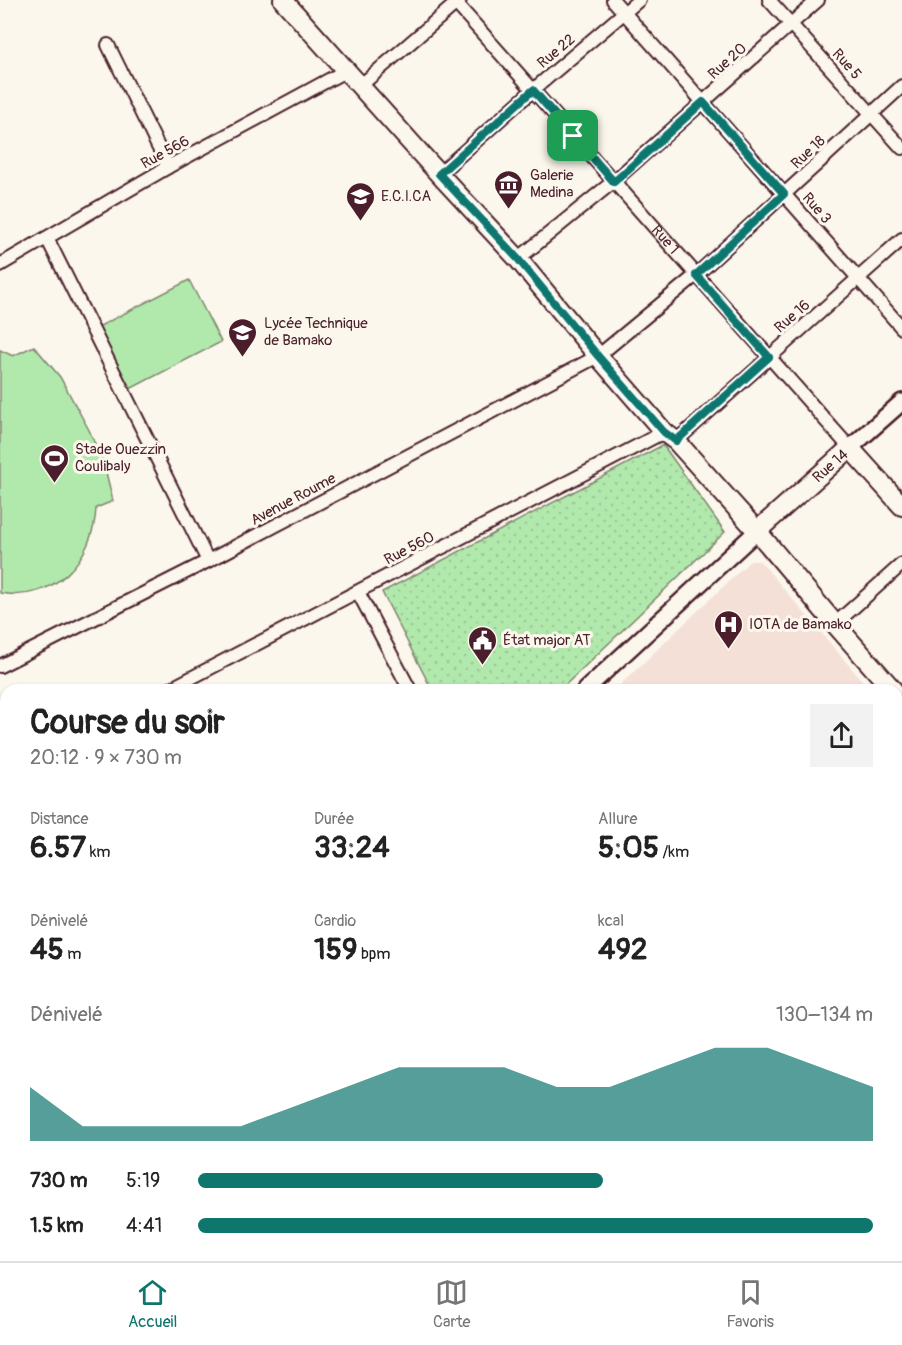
<!DOCTYPE html>
<html lang="fr">
<meta charset="utf-8">
<style>
body{margin:0;font-family:Pangolin,sans-serif;background:#f2f2f2;color:#222;height:100vh;display:flex;flex-direction:column;font-size:22px;white-space:nowrap}
*{box-sizing:border-box;margin:0}
p{font-size:20px;color:#767676}
.icon{flex:none;width:33px;height:33px;fill:none;stroke:currentColor;stroke-width:2;stroke-linecap:round;stroke-linejoin:round}
.map{position:relative;flex:1;overflow:hidden}
.sheet{position:absolute;left:0px;top:684px;width:903px;height:578px;display:flex;flex-direction:column;background:#fff;border-radius:18px 18px 0 0;box-shadow:0 2px 4px #0004}
.sheet>*{flex:none}
.pin{position:absolute;display:grid;place-items:center;width:51px;height:51px;color:#fff;margin:-26px;border-radius:12px;box-shadow:0 3px 9px #0006}
.round{display:grid;place-items:center;flex:none;width:63px;height:63px;border-radius:0px;background:#f2f2f2}
.summary{display:flex;align-items:center;justify-content:space-between;height:102px;padding:0 30px}
h1{font-size:33px;font-weight:800;line-height:45px}
.metrics{display:grid;grid-template-columns:repeat(3,1fr);gap:9px;height:102px;padding:6px 30px}
.metrics div{display:grid;align-content:center}
.metrics b{font-size:30px;font-weight:800}
.metrics small{font-size:16px;font-weight:400}
.metrics p{font-size:16px}
.chart{height:168px;padding:12px 30px}
.chart p{display:flex;justify-content:space-between}
.chart svg{width:100%;height:108px;margin-top:6px;fill:#0f766e;opacity:.7}
ul{padding:0 30px;list-style:none;font-size:20px}
li{display:grid;grid-template-columns:96px 72px 1fr;align-items:center;height:45px}
li i{height:15px;border-radius:8px;background:#0f766e}
.tab-bar{display:flex;justify-content:space-around;align-items:center;height:84px;border-top:2px solid #e0e0e0;background:#fff;font-size:16px;color:#767676}
.tab-bar a{display:grid;justify-items:center;gap:3px}
.tab-bar .active{color:#0f766e}
.map>svg:first-child{display:block}
.built{fill:#f4e0d6}
.grass{fill:url(#grass-dots);stroke:#7e846c;stroke-width:1.5}
.park{fill:#b1e9ad;stroke:#7e846c;stroke-width:1.5}
.lines{fill:none;stroke-linecap:round;stroke-linejoin:round}
.minor-casing{stroke:#4a1f2b;stroke-width:16}
.tertiary-casing{stroke:#4a1f2b;stroke-width:20}
.secondary-casing{stroke:#4a1f2b;stroke-width:22}
.primary-casing{stroke:#4a1f2b;stroke-width:24}
.minor{stroke:#fbf7ec;stroke-width:12}
.tertiary{stroke:#fbf7ec;stroke-width:15}
.secondary{stroke:#fbf7ec;stroke-width:18}
.primary{stroke:#fbf7ec;stroke-width:20}
.rail{stroke:#4a1f2b;stroke-width:3;stroke-dasharray:9 4.5;stroke-linecap:butt}
.route-casing{stroke:#fff;stroke-width:12}
.route{stroke:#0f766e;stroke-width:8}
.labels{text-anchor:middle;stroke-width:6;stroke-linejoin:round;paint-order:stroke}
.street-label{font-size:15px;fill:#4a1f2b;stroke:#fbf7ec}
.poi-label{font-size:15px;fill:#4a1f2b;stroke:#fbf7ec;text-anchor:start}
</style>
<div class="map">
<svg width="902" height="1261" viewBox="0 0 902 1261">
<defs>
<pattern id="grass-dots" width="8" height="8" patternUnits="userSpaceOnUse" patternTransform="scale(1.5)"><rect width="8" height="8" fill="#b1e9ad"/><path d="M2 2h.1M6 6h.1" fill="none" stroke="#9ac795" stroke-width="1.8" stroke-linecap="round"/></pattern>
</defs>
<rect width="100%" height="100%" fill="#fbf7ec"/>
<filter id="ink" filterUnits="userSpaceOnUse"><feTurbulence type="fractalNoise" baseFrequency=".0167" numOctaves="2"/><feDisplacementMap in="SourceGraphic" scale="12" xChannelSelector="R" yChannelSelector="G"/><feConvolveMatrix kernelMatrix="1 2 1 2 8 2 1 2 1" color-interpolation-filters="sRGB"/></filter>
<g filter="url(#ink)">
<g class="built">
<polygon points="750,561 760,561 870,690 615,690"/>
<polygon points="897,721 902,727 902,838 897,841"/>
</g>
<polygon class="grass" points="663,445 725,532 560,690 432,690 382,592"/>
<g class="park">
<polygon points="189,280 221,342 128,390 96,328"/>
<path d="M34,346L60,377L89,430L104,464L113,501L96,508C94,559 54,603 0,593V350L13,356Z"/>
</g>
<g class="lines">
<defs>
<g id="minor">
<path id="s1" d="M453,0L850,448"/>
<polyline points="613,0 902,328"/>
<polyline points="769,0 902,148"/>
<polyline points="108,45 168,167"/>
<polyline points="360,86 460,0"/>
<polyline points="439,174 533,90 639,0"/>
<polyline points="47,238 208,561"/>
<polyline points="518,259 614,181 818,0"/>
<polyline points="0,265 168,167 347,70"/>
<polyline points="676,441 902,239"/>
<polyline points="358,592 410,690"/>
<polyline points="835,624 902,564"/>
<polyline points="0,666 208,561 598,356 696,275 902,86"/>
<polyline points="168,690 664,432"/>
<polyline points="0,775 6,772"/>
<polyline points="897,1103 902,1098"/>
<polyline points="756,1256 761,1261"/>
<polyline points="533,1261 540,1256"/>
</g>
<g id="tertiary">
<polyline points="850,448 902,402"/>
<polyline points="585,690 757,531"/>
<polyline points="0,1044 6,1041"/>
</g>
<g id="secondary">
<polyline points="283,0 439,174 518,259 598,356 664,432 676,441 757,531 835,624 893,690"/>
<path id="s2" d="M757,531L850,448L902,506"/>
<polyline points="897,1261 902,1256"/>
</g>
<g id="primary">
<polyline points="897,856 902,853"/>
<polyline points="0,910 6,921"/>
<polyline points="96,1256 96,1261"/>
<polyline points="341,1261 347,1256"/>
</g>
</defs>
<use href="#minor" class="minor-casing"/>
<use href="#tertiary" class="tertiary-casing"/>
<use href="#secondary" class="secondary-casing"/>
<use href="#primary" class="primary-casing"/>
<use href="#minor" class="minor"/>
<use href="#tertiary" class="tertiary"/>
<use href="#secondary" class="secondary"/>
<use href="#primary" class="primary"/>
<g class="rail">
<polyline points="897,1010 902,1005"/>
<polyline points="897,1054 902,1050"/>
<polyline points="615,1261 621,1256"/>
<polyline points="639,1261 645,1256"/>
<polyline points="655,1261 663,1256"/>
</g>
</g>
</g>
<g class="lines" filter="url(#ink)">
<defs>
<polygon id="route" points="533,90 614,182 703,102 784,194 696,275 769,357 676,441 664,432 598,356 518,259 439,174"/>
</defs>
<use href="#route" class="route-casing"/>
<use href="#route" class="route"/>
</g>
<defs>
<symbol id="museum-pin" viewBox="-11 -11 22 30"><path d="M0 17L-7.5 6A9.5 9.5 0 1 1 7.5 6Z" fill="#4a1f2b" stroke="#fbf7ec"/><path d="M0-6L6-3V-2H-6V-3ZM-5-1h2V3h-2ZM-1-1h2V3h-2ZM3-1h2V3H3ZM-6 4H6V6H-6Z" fill="#fff"/></symbol>
<symbol id="school-pin" viewBox="-11 -11 22 30"><path d="M0 17L-7.5 6A9.5 9.5 0 1 1 7.5 6Z" fill="#4a1f2b" stroke="#fbf7ec"/><path d="M0-5L7-2L0 1L-7-2ZM-4 1L0 2.5L4 1V4Q0 6-4 4Z" fill="#fff"/></symbol>
<symbol id="stadium-pin" viewBox="-11 -11 22 30"><path d="M0 17L-7.5 6A9.5 9.5 0 1 1 7.5 6Z" fill="#4a1f2b" stroke="#fbf7ec"/><path d="M0-5a6.5 5 0 1 0 0 10a6.5 5 0 1 0 0-10ZM-3.5-1.8h7v3.6h-7Z" fill="#fff"/></symbol>
<symbol id="hospital-pin" viewBox="-11 -11 22 30"><path d="M0 17L-7.5 6A9.5 9.5 0 1 1 7.5 6Z" fill="#4a1f2b" stroke="#fbf7ec"/><path d="M-5-5h3v3.5h4V-5h3V5h-3V1.5h-4V5h-3Z" fill="#fff"/></symbol>
<symbol id="civic-pin" viewBox="-11 -11 22 30"><path d="M0 17L-7.5 6A9.5 9.5 0 1 1 7.5 6Z" fill="#4a1f2b" stroke="#fbf7ec"/><path d="M-.6-6.5H3V-4.5H.6V-3L4-1V1h2V6H-6V1h2V-1L-.6-3ZM-1.2 2.5V6h2.4V2.5Z" fill="#fff"/></symbol>
</defs>
<g fill-rule="evenodd">
<use href="#museum-pin" x="492" y="168" width="33" height="45"/>
<use href="#school-pin" x="344" y="180" width="33" height="45"/>
<use href="#school-pin" x="226" y="316" width="33" height="45"/>
<use href="#stadium-pin" x="38" y="442" width="33" height="45"/>
<use href="#hospital-pin" x="712" y="608" width="33" height="45"/>
<use href="#civic-pin" x="466" y="624" width="33" height="45"/>
</g>
<g class="labels">
<g class="street-label">
<text transform="translate(556 51) rotate(-40)" y="5">Rue 22</text>
<text transform="translate(727 61) rotate(-42)" y="5">Rue 20</text>
<text transform="translate(847 64) rotate(48)" y="5">Rue 5</text>
<text transform="translate(165 152) rotate(-29)" y="5">Rue 566</text>
<text transform="translate(808 152) rotate(-43)" y="5">Rue 18</text>
<text transform="translate(817 208) rotate(49)" y="5">Rue 3</text>
<text dy="5" stroke="none"><textPath href="#s1" startOffset="320">Rue 1</textPath></text>
<text transform="translate(792 316) rotate(-41)" y="5">Rue 16</text>
<text dy="5" stroke="none"><textPath href="#s2" startOffset="98">Rue 14</textPath></text>
<text transform="translate(293 499) rotate(-28)" y="5">Avenue Roume</text>
<text transform="translate(409 548) rotate(-28)" y="5">Rue 560</text>
</g>
<g class="poi-label">
<text x="530" y="180">Galerie<tspan x="530" dy="17">Medina</tspan></text>
<text x="381" y="201">E.C.I.CA</text>
<text x="264" y="328">Lycée Technique<tspan x="264" dy="17">de Bamako</tspan></text>
<text x="75" y="454">Stade Ouezzin<tspan x="75" dy="17">Coulibaly</tspan></text>
<text x="749" y="629">IOTA de Bamako</text>
<text x="503" y="645">État major AT</text>
</g>
</g>
</svg>
<div class="pin" style="left:573px;top:136px;background:#1e9e55"><svg class="icon" aria-label="arrive" viewBox="0 0 24 24"><path d="M6 21V4h12l-3 4 3 4H6"/></svg></div>
<section class="sheet">
<div class="summary"><div><h1>Course du soir</h1><p>20:12 · 9 × 730 m</p></div><a class="round"><svg class="icon" aria-label="share" viewBox="0 0 24 24"><path d="M12 15V3M7 8l5-5 5 5M5 13v7h14v-7"/></svg></a></div>
<div class="metrics">
<div><p>Distance</p><b>6.57<small> km</small></b></div>
<div><p>Durée</p><b>33:24</b></div>
<div><p>Allure</p><b>5:05<small> /km</small></b></div>
</div>
<div class="metrics">
<div><p>Dénivelé</p><b>45<small> m</small></b></div>
<div><p>Cardio</p><b>159<small> bpm</small></b></div>
<div><p>kcal</p><b>492</b></div>
</div>
<div class="chart"><p><span>Dénivelé</span>130–134 m</p>
<svg viewBox="0 0 160 44" preserveAspectRatio="none"><path d="M0 44V22L10 38L20 38L30 38L40 38L50 30L60 22L70 14L80 14L90 14L100 22L110 22L120 14L130 6L140 6L150 14L160 22V44z"/></svg>
</div>
<ul>
<li><b>730 m</b>5:19<i style="width:60%"></i></li>
<li><b>1.5 km</b>4:41<i style="width:100%"></i></li>
</ul>
</section>
</div>
<nav class="tab-bar">
<a class="active"><svg class="icon" aria-label="home" viewBox="0 0 24 24"><path d="M3 11l9-7 9 7M6 9v11h12V9"/></svg>Accueil</a>
<a><svg class="icon" aria-label="map" viewBox="0 0 24 24"><path d="M3 6l6-2 6 2 6-2v14l-6 2-6-2-6 2zM9 4v14M15 6v14"/></svg>Carte</a>
<a><svg class="icon" aria-label="saved" viewBox="0 0 24 24"><path d="M7 4h10v16l-5-4-5 4z"/></svg>Favoris</a>
</nav>
